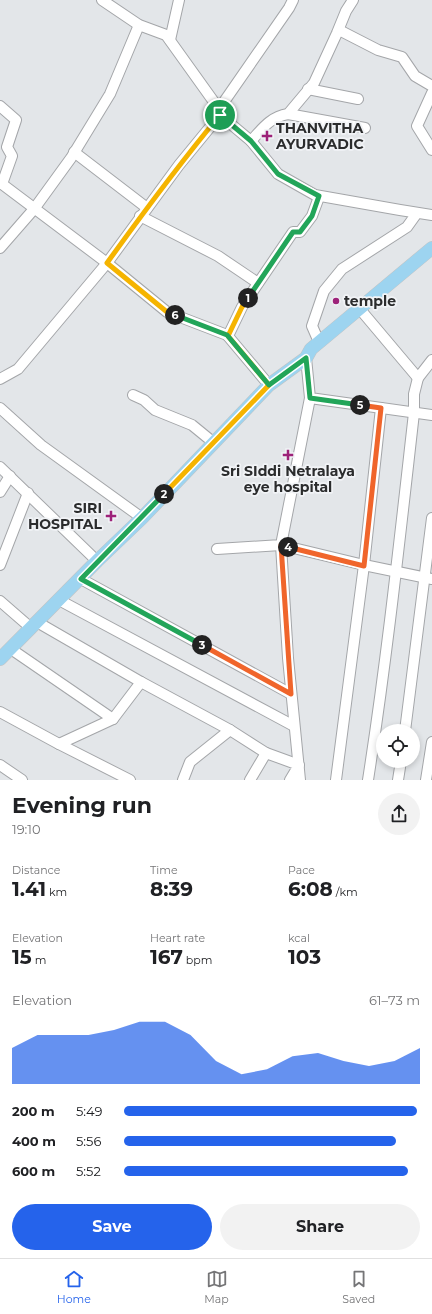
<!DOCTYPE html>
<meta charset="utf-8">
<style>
body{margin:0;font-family:Montserrat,sans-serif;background:#f2f2f2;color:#202124;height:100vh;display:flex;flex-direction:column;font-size:15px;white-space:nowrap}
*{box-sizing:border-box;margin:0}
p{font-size:13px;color:#757577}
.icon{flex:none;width:22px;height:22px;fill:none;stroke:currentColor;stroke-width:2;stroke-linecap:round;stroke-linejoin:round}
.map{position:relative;height:780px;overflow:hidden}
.drawer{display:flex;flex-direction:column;background:#fff;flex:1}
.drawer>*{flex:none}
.buttons{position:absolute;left:376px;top:724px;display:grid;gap:8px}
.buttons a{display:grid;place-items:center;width:44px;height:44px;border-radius:50%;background:#fff;box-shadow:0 2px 6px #0003;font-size:20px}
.pin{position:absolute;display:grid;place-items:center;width:34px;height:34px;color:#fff;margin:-17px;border:2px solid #fff;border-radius:50%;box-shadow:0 1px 4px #0007}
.km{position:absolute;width:20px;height:20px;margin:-10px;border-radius:50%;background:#222;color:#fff;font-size:11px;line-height:20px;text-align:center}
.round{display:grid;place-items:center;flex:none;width:42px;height:42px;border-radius:21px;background:#f2f2f2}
.headline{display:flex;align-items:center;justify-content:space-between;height:68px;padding:0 12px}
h1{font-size:22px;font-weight:700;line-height:30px}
.stats{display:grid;grid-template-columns:repeat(3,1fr);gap:6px;height:68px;padding:4px 12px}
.stats div{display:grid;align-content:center}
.stats b{font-size:20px;font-weight:700}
.stats small{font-size:11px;font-weight:400}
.stats p{font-size:11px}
.chart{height:112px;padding:8px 12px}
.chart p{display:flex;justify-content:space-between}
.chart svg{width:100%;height:72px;margin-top:4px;fill:#2563eb;opacity:.7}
.button{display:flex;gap:8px;margin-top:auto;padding:8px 12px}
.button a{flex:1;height:46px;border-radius:24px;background:#2563eb;color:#fff;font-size:16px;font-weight:700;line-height:46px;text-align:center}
.button a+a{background:#f2f2f2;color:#202124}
ul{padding:0 12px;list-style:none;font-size:13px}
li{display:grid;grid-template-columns:64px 48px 1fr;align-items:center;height:30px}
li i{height:10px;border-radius:5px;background:#2563eb}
.tab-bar{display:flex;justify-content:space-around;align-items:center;height:56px;border-top:1px solid #e0e0e0;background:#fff;font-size:11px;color:#757577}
.tab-bar a{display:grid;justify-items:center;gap:2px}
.tab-bar .current{color:#2563eb}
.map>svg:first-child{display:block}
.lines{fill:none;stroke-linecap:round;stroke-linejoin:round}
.minor-casing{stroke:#a4a6a9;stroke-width:12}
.major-casing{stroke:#c4c4c4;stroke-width:14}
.minor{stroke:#fff;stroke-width:10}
.major{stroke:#9dd4f0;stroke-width:13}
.split-1-casing{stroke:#fff;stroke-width:8}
.split-2-casing{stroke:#fff;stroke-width:8}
.split-3-casing{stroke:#fff;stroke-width:8}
.split-4-casing{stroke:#fff;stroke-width:8}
.split-5-casing{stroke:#fff;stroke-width:8}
.split-6-casing{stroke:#fff;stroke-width:8}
.split-7-casing{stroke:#fff;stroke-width:8}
.split-1{stroke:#22a559;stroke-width:5}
.split-2{stroke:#f5b400;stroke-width:5}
.split-3{stroke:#22a559;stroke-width:5}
.split-4{stroke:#f0652b;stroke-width:5}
.split-5{stroke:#f0652b;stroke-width:5}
.split-6{stroke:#22a559;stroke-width:5}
.split-7{stroke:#f5b400;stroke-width:5}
.poi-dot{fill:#9d2279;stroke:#f1f3f6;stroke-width:1.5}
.labels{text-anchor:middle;stroke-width:3.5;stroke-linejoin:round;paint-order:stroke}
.poi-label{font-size:14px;font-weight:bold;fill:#2b2c2d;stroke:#f1f3f6;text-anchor:start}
</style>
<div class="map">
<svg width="432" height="780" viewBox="0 0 432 780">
<rect width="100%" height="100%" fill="#e3e6e9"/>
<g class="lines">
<defs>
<g id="minor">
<polyline points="102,0 139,25 166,35 219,109 220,115 251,141 278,174 315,195 400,210 432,215"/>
<polyline points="339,30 378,50 402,57 415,76 432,86"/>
<polyline points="170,40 179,0"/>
<polyline points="308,89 358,99"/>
<polyline points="432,93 417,126 432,150"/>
<polyline points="0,106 16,120 7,147 12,156 2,184"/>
<polyline points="219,109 289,8 293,0"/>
<polyline points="288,114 365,128"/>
<path d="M251,140V141C262,129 270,117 288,114L314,83L337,33L346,11L353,0"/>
<polyline points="74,152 147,208"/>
<polyline points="0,181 2,184 107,263 167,312 227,335 269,385"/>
<polyline points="140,216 218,256 258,283"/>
<polyline points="0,248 34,209 71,158 110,94 139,25"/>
<polyline points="359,308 418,378"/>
<polyline points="228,336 242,307 293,232 300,232 312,216 319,197"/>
<polyline points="319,342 312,326 324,291 342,269 407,227 417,213"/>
<polyline points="306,358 310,398 432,415"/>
<polyline points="0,379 18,369 107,263 179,165 220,115"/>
<polyline points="133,395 144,400 155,410 192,425 214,443"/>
<polyline points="0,408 41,445 142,518"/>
<polyline points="0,467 97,561"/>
<polyline points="0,492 10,476"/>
<polyline points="217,549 281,545 310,398"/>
<polyline points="0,565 28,493"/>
<polyline points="81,579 291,694"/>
<polyline points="59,600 294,726"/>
<polyline points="0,601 31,628"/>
<polyline points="37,622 141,682 230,730 266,753 299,765 290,780"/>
<polyline points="11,649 113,719"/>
<polyline points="0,712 59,744 130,780"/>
<polyline points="405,731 432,518"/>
<polyline points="59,744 113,719 141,682"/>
<polyline points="0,765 22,780"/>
<polyline points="183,780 190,762 230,730"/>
<polyline points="250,780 266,753"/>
<polyline points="300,780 288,658 281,545 364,565 432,579"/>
<polyline points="336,780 364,565 381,408"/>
<path d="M368,780C387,658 400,536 414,413V394L418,378L432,360"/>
<polyline points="398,780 401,761"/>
<polyline points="426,780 432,742"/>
</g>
<polyline id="major" points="0,659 97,561 142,518 269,385 306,358 311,349 432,248"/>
</defs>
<use href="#minor" class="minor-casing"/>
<use href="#major" class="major-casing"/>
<use href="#minor" class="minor"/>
<use href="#major" class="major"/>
</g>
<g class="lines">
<defs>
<polyline id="split-1" points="220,115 251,141 278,174 319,196 312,216 300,232 293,232 248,298"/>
<polyline id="split-2" points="164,494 269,385 228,336 242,307 248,298"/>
<polyline id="split-3" points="164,494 81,579 202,645"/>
<polyline id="split-4" points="202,645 291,694 281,545 288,547"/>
<polyline id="split-5" points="288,547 364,566 381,408 360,405"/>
<polyline id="split-6" points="175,315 227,335 269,385 306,358 310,398 360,405"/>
<path id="split-7" d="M175,315L167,312L107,263C143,213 180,163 220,115"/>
</defs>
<use href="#split-1" class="split-1-casing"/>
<use href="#split-2" class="split-2-casing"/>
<use href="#split-3" class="split-3-casing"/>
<use href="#split-4" class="split-4-casing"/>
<use href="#split-5" class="split-5-casing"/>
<use href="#split-6" class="split-6-casing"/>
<use href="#split-7" class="split-7-casing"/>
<use href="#split-1" class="split-1"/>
<use href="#split-2" class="split-2"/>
<use href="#split-3" class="split-3"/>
<use href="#split-4" class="split-4"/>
<use href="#split-5" class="split-5"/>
<use href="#split-6" class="split-6"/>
<use href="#split-7" class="split-7"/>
</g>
<g class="poi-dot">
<path d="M265 130h4v4h4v4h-4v4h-4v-4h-4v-4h4z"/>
<circle cx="336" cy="301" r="4"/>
<path d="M286 449h4v4h4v4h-4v4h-4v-4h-4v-4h4z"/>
<path d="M109 510h4v4h4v4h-4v4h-4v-4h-4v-4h4z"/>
</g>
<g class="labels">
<g class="poi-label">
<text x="276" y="133">THANVITHA<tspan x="276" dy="16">AYURVADIC</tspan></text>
<text x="344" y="306">temple</text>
<text x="288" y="476" text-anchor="middle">Sri SIddi Netralaya<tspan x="288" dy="16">eye hospital</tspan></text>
<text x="102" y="513" text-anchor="end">SIRI<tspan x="102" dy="16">HOSPITAL</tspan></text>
</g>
</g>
</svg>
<div class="buttons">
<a><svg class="icon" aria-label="locate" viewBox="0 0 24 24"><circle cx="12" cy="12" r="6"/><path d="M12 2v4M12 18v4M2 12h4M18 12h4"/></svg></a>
</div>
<div class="pin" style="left:220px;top:115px;background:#1e9e55"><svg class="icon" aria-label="arrive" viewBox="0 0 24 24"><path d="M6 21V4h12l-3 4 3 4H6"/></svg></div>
<b class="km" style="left:248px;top:298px">1</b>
<b class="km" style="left:164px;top:494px">2</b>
<b class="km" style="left:202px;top:645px">3</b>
<b class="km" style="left:288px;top:547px">4</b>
<b class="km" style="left:360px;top:405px">5</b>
<b class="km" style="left:175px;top:315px">6</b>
</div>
<section class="drawer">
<div class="headline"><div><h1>Evening run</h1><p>19:10</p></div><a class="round"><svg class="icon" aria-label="share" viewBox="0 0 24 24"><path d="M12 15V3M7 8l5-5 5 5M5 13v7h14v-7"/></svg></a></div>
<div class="stats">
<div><p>Distance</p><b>1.41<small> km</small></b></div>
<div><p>Time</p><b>8:39</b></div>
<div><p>Pace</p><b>6:08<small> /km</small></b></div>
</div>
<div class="stats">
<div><p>Elevation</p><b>15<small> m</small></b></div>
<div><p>Heart rate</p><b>167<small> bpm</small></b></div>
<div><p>kcal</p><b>103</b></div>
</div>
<div class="chart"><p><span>Elevation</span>61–73 m</p>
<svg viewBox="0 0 160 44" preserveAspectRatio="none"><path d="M0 44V22L10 14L20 14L30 14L40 11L50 6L60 6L70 14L80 30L90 38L100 35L110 27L120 25L130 30L140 33L150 30L160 22V44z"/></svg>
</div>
<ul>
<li><b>200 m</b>5:49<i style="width:99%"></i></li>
<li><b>400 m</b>5:56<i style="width:92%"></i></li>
<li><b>600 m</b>5:52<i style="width:96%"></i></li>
</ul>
<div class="button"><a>Save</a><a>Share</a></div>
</section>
<nav class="tab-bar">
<a class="current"><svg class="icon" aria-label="home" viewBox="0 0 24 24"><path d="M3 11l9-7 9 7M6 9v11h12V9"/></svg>Home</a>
<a><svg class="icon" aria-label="map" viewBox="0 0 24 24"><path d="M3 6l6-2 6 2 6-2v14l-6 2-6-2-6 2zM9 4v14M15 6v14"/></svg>Map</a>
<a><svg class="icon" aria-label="saved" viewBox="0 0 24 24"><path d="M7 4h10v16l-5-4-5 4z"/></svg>Saved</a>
</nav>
